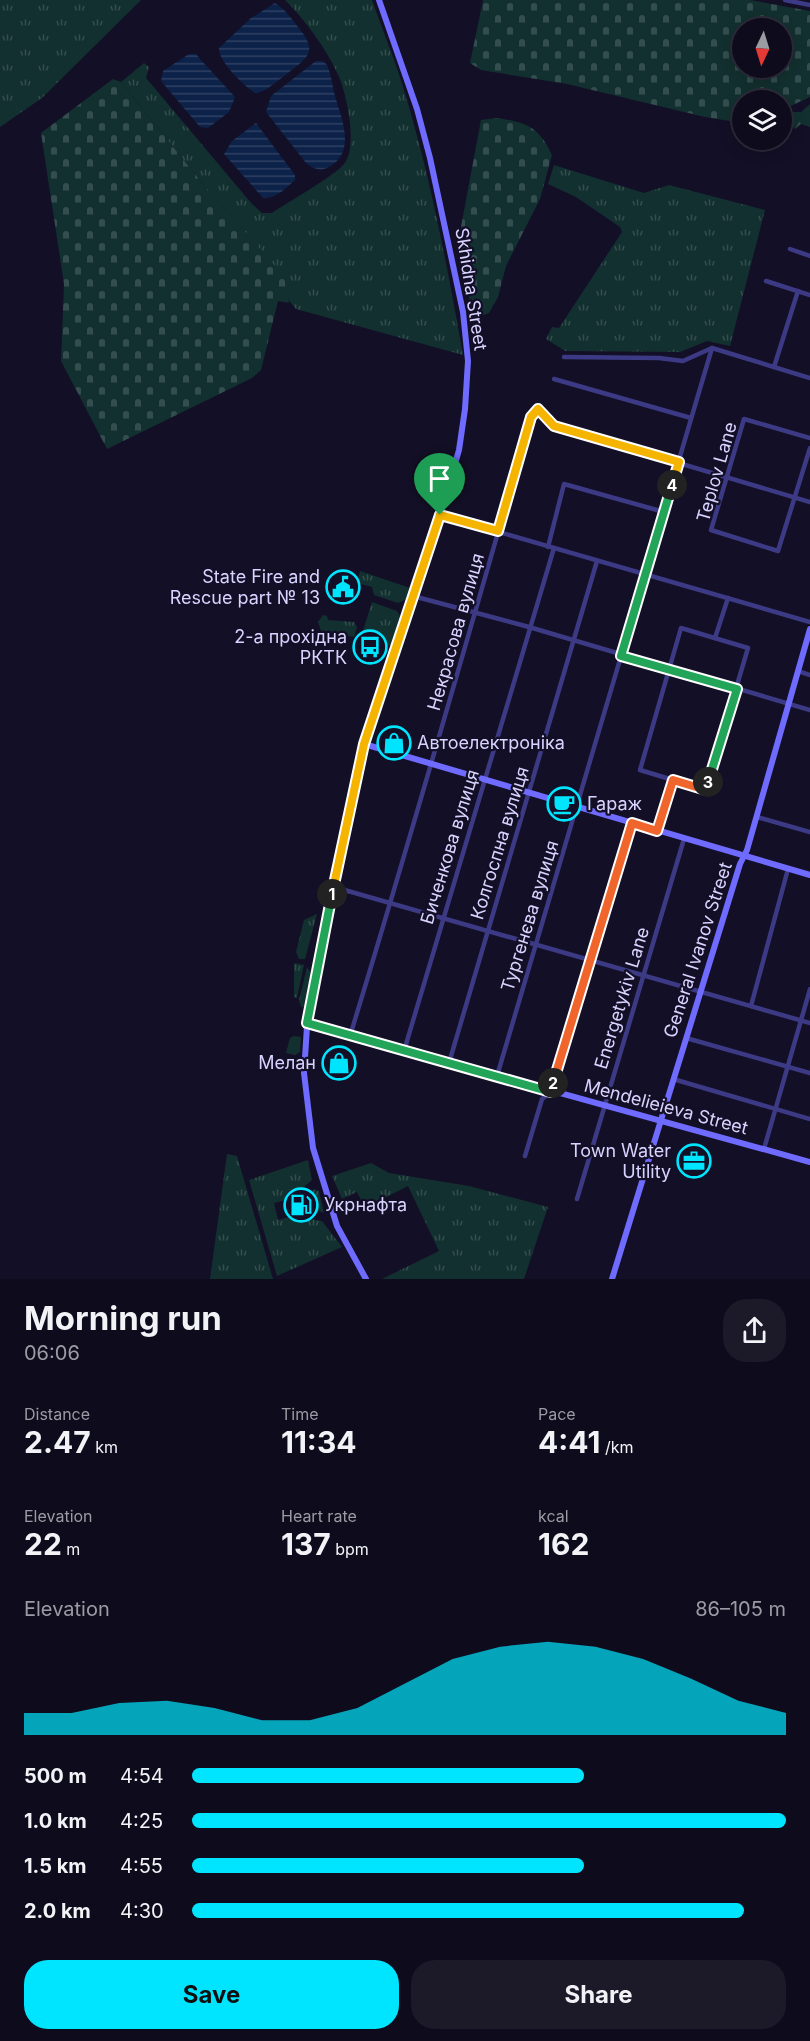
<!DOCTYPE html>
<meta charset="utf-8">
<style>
body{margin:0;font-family:Inter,sans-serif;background:#1c1929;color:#f1f3f6;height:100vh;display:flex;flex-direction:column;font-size:22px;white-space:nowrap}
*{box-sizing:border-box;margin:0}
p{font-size:20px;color:#9b9ba3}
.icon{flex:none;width:33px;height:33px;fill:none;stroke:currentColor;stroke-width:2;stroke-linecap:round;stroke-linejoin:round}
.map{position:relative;height:1279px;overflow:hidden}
.sheet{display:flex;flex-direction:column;background:#0e0b1c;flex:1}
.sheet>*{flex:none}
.needle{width:39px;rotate:184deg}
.fabs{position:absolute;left:732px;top:18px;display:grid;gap:12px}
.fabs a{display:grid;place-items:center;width:60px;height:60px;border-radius:50%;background:#0e0b1c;box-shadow:0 3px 15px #0003,0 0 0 2px #2e2b3b;font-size:30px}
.pin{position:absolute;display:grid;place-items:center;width:51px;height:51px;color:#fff;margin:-62px -26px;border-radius:50% 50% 50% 0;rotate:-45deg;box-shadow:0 0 6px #0007}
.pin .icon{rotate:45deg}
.km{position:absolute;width:30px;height:30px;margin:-15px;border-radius:50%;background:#222;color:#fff;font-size:16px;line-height:30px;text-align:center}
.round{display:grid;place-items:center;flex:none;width:63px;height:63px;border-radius:24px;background:#1c1929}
.overview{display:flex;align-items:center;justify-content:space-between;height:102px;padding:0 24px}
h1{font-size:33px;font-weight:700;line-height:45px}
.stats{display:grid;grid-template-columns:repeat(3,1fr);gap:9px;height:102px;padding:6px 24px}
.stats div{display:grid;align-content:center}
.stats b{font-size:30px;font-weight:700}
.stats small{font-size:16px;font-weight:400}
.stats p{font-size:16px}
.chart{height:168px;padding:12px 24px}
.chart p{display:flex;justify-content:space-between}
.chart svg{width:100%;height:108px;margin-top:6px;fill:#00e5ff;opacity:.7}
.button{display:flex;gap:12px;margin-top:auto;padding:12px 24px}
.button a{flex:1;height:69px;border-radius:24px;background:#00e5ff;color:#111;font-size:24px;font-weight:700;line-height:69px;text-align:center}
.button a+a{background:#1c1929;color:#f1f3f6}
ul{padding:0 24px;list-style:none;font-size:20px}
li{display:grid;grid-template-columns:96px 72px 1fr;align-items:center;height:45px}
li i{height:15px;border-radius:8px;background:#00e5ff}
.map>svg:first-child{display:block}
.grass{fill:url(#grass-tufts)}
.forest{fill:url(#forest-firs)}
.cemetery{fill:url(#cemetery-stones);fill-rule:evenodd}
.water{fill:url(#water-rules)}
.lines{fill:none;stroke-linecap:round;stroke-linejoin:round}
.street{stroke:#3d3a85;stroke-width:4.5}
.secondary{stroke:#6f6bff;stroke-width:6}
.split-1-casing{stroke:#fff;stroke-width:12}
.split-2-casing{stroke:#fff;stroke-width:12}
.split-3-casing{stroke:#fff;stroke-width:12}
.split-4-casing{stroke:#fff;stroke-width:12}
.split-5-casing{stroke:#fff;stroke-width:12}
.split-1{stroke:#f5b400;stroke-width:8}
.split-2{stroke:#22a559;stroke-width:8}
.split-3{stroke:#f0652b;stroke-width:8}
.split-4{stroke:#22a559;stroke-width:8}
.split-5{stroke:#f5b400;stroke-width:8}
.labels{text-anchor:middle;stroke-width:4.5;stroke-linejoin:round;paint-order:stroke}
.street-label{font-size:18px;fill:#d9d4ff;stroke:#130f26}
.poi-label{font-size:18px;fill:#d9d4ff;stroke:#130f26;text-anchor:end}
</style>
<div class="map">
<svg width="810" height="1279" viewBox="0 0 810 1279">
<defs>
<pattern id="grass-tufts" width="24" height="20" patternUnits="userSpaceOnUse" patternTransform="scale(1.5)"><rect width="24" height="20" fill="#12302f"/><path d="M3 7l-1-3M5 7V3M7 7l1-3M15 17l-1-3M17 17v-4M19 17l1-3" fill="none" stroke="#344d4e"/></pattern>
<pattern id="forest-firs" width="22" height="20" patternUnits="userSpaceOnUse" patternTransform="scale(1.5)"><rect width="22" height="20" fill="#12302f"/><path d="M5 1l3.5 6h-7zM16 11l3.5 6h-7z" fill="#344d4e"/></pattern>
<pattern id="cemetery-stones" width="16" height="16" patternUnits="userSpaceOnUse" patternTransform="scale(1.5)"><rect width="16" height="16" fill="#12302f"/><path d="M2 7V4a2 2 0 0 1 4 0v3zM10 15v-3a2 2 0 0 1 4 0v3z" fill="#344d4e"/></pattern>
<pattern id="water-rules" width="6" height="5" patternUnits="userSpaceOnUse" patternTransform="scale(1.5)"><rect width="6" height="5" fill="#0c2248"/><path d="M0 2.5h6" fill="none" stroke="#2f4163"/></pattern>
</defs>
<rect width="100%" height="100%" fill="#130f26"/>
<g class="grass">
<polygon points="0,0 141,0 42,98 0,127"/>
<path d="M285,0H372C382,29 394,57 403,87C430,174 447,265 463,355L296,309L286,297L283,276L202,183L121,82L144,63L149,67L146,78L252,204L262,213H272C288,202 333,177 344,164C358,147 347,98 340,79C328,51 306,21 285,0Z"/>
<polygon points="554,165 644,193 669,185 765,210 730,346 707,341 680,352 565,351 546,339 552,327 559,328 622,232 620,227 576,197 548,184"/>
<polygon points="360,571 410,588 407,599 398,603 374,595 372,587 357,583"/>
<polygon points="372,602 397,611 400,616 392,644 386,647 363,642 361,637"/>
<polygon points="323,615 327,616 328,620 354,622 357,627 354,637 321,631 318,622"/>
<polygon points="317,914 305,959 299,959 296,952 304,920"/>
<polygon points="294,963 304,965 297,998 294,997"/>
<polygon points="307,967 311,973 304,1007 301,1007 299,1000"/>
<polygon points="294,1036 301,1037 300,1052 295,1055 286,1053 290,1038"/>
<polygon points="227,1154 237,1156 273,1279 210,1279"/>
<polygon points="308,1160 312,1180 298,1192 294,1188 285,1195 289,1199 274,1203 278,1220 293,1216 322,1221 342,1247 277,1276 249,1180"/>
<polygon points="371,1163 389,1173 469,1186 548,1207 524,1279 382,1279 439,1251 408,1186 365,1208 357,1192 342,1199 332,1176"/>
<polygon points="314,1189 319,1191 324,1213 311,1208 308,1196"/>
</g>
<polygon class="forest" points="810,104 810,127 801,124 795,129 785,119 786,112 801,112"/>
<g class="cemetery">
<path d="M483,0H750L810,11V97L782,110V100H742V123L705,117L567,84L481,70L470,63ZM742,28H782V68H742Z"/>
<polygon points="113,79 121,82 202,183 284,276 289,303 295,304 278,301 261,370 252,378 107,449 61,361 64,284 41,133"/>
<path d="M496,118C526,122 539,127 552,155L540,199L506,266L498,297L489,313L476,318L471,313L460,232L481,120Z"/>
</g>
<g class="water">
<path d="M275,3C285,9 291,18 298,27C321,54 305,59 283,77C274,83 265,93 255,93C244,86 218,61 219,48L251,18Z"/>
<polygon points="189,54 196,54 201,60 235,97 229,112 208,128 200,127 161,81 163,71"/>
<path d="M316,61H323L327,65C331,74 332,83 334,92C340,116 359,153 327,168C320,171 313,169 306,163L266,112L271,96Z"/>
<path d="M256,123L295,175V180C286,188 276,199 263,198L224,154L232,141Z"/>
</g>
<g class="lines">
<g class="street">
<polyline points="785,0 810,5"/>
<polyline points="790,249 810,256"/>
<polyline points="766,281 810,295"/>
<polyline points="564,357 659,358 683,361 712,348 810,378"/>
<polyline points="774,367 798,291"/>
<polyline points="554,379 691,418"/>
<polyline points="810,438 744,419 711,530 778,551 810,448"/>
<polyline points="440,515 810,622"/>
<polyline points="548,547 564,484 664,512"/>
<polyline points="413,596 529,627 810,710"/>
<polygon points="681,628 748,648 706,790 640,770"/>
<polyline points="715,638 728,598"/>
<polyline points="798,671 810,675"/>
<polyline points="757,817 810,832"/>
<polyline points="657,831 673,780"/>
<polyline points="334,887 810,1023"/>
<polyline points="751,1006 788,869"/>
<path d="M350,1036C413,830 472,624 531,417L538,409L554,426L810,502"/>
<polyline points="686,1038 810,1073"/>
<polyline points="404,1051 554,548"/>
<polyline points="449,1063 597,561"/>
<polyline points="497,1076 712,348"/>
<polyline points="673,1079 810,1119"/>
<polyline points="764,1149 810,989"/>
<polyline points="525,1156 542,1099 551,1092 632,823"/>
<polyline points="577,1199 684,839"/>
</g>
<g class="secondary">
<polyline points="364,744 810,875"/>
<polyline points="307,1023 810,1162"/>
<polyline points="366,1279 337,1226 313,1148 304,1073 308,1011 364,744 440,515 459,450 465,409 468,361 463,312 430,158 417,109 379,0"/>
<polyline points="612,1279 740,864 747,850 810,629"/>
</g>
</g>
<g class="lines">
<defs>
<polyline id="split-1" points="332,894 364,744 440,515"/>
<polyline id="split-2" points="332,894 307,1023 551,1092 553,1083"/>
<polyline id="split-3" points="553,1083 632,823 657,831 673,780 706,790 708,782"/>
<polyline id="split-4" points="672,485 621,656 737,689 708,782"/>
<polyline id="split-5" points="440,515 498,531 531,417 538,409 554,426 679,462 672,485"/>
</defs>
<use href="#split-1" class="split-1-casing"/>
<use href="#split-2" class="split-2-casing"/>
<use href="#split-3" class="split-3-casing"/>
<use href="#split-4" class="split-4-casing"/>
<use href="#split-5" class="split-5-casing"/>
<use href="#split-1" class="split-1"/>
<use href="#split-2" class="split-2"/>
<use href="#split-3" class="split-3"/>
<use href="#split-4" class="split-4"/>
<use href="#split-5" class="split-5"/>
</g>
<defs>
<symbol id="civic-ring" viewBox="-11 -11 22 22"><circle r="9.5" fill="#130f26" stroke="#00e5ff" stroke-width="1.5"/><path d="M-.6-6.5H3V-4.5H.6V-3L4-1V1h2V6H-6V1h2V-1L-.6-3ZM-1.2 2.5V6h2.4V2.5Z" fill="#00e5ff"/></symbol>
<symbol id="bus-ring" viewBox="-11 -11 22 22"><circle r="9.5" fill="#130f26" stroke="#00e5ff" stroke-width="1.5"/><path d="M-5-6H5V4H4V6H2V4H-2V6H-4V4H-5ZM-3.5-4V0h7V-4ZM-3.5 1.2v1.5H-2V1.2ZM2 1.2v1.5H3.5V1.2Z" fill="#00e5ff"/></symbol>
<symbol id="shop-ring" viewBox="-11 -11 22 22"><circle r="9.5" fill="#130f26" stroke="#00e5ff" stroke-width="1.5"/><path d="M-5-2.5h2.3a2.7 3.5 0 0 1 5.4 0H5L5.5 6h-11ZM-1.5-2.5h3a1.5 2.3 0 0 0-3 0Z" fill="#00e5ff"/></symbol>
<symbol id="cafe-ring" viewBox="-11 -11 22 22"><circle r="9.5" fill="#130f26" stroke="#00e5ff" stroke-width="1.5"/><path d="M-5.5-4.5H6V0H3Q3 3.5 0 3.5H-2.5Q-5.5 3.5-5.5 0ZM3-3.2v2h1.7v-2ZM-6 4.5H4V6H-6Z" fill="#00e5ff"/></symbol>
<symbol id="office-ring" viewBox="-11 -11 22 22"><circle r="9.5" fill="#130f26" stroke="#00e5ff" stroke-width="1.5"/><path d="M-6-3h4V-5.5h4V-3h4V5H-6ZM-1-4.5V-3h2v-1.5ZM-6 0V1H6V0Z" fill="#00e5ff"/></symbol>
<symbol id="fuel-ring" viewBox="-11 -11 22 22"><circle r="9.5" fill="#130f26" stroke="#00e5ff" stroke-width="1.5"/><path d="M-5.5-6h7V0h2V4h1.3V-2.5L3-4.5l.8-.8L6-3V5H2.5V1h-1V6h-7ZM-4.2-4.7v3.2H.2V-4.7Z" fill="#00e5ff"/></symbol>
</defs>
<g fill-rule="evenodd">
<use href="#civic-ring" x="324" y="568" width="38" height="38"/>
<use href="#bus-ring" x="351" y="628" width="38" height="38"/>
<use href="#shop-ring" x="375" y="724" width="38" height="38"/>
<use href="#cafe-ring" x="545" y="785" width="38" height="38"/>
<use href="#shop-ring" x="320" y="1044" width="38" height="38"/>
<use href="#office-ring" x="675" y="1142" width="38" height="38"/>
<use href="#fuel-ring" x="282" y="1186" width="38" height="38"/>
</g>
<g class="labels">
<g class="street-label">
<text transform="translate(471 289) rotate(81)" y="6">Skhidna Street</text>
<text transform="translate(717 472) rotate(-74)" y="6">Teplov Lane</text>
<text transform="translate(456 632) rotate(-74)" y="6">Некрасова вулиця</text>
<text transform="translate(500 843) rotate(-73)" y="6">Колгоспна вулиця</text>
<text transform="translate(450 847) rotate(-73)" y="6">Биченкова вулиця</text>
<text transform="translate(530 916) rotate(-73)" y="6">Тургенєва вулиця</text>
<text transform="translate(698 950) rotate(-72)" y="6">General Ivanov Street</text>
<text transform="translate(622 998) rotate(-73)" y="6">Energetykiv Lane</text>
<text transform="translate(666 1107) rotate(15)" y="6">Mendelieieva Street</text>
</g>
<g class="poi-label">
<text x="320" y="583">State Fire and<tspan x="320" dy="21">Rescue part № 13</tspan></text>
<text x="347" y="643">2-а прохідна<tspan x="347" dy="21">РКТК</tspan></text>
<text x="417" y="749" text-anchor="start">Автоелектроніка</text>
<text x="587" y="810" text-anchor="start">Гараж</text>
<text x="316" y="1069">Мелан</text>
<text x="671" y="1157">Town Water<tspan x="671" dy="21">Utility</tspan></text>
<text x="324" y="1211" text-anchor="start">Укрнафта</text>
</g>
</g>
</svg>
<div class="fabs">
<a><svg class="needle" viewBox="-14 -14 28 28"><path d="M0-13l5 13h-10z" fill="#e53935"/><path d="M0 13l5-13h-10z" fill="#9b9ba3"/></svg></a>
<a><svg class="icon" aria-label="layers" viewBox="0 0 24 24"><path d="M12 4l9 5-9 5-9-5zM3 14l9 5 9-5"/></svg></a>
</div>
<div class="pin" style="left:440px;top:515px;background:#1e9e55"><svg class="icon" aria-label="arrive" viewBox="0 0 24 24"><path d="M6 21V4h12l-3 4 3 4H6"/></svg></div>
<b class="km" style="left:332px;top:894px">1</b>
<b class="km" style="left:553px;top:1083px">2</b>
<b class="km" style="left:708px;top:782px">3</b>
<b class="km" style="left:672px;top:485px">4</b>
</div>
<section class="sheet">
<div class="overview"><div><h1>Morning run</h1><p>06:06</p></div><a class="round"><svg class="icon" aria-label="share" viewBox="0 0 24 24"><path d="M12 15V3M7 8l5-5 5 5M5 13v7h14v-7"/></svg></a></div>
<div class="stats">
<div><p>Distance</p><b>2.47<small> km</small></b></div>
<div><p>Time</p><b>11:34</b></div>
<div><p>Pace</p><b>4:41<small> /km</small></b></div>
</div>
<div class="stats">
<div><p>Elevation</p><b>22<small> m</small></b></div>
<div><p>Heart rate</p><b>137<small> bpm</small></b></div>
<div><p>kcal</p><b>162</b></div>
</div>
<div class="chart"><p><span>Elevation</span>86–105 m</p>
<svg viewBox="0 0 160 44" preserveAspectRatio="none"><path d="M0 44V35L10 35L20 31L30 30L40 33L50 38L60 38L70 33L80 23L90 13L100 8L110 6L120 8L130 13L140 21L150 30L160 35V44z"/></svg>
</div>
<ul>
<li><b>500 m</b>4:54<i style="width:66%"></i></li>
<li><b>1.0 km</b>4:25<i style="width:100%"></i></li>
<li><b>1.5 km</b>4:55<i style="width:66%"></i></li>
<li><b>2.0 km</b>4:30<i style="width:93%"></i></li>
</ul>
<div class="button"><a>Save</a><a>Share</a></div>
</section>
